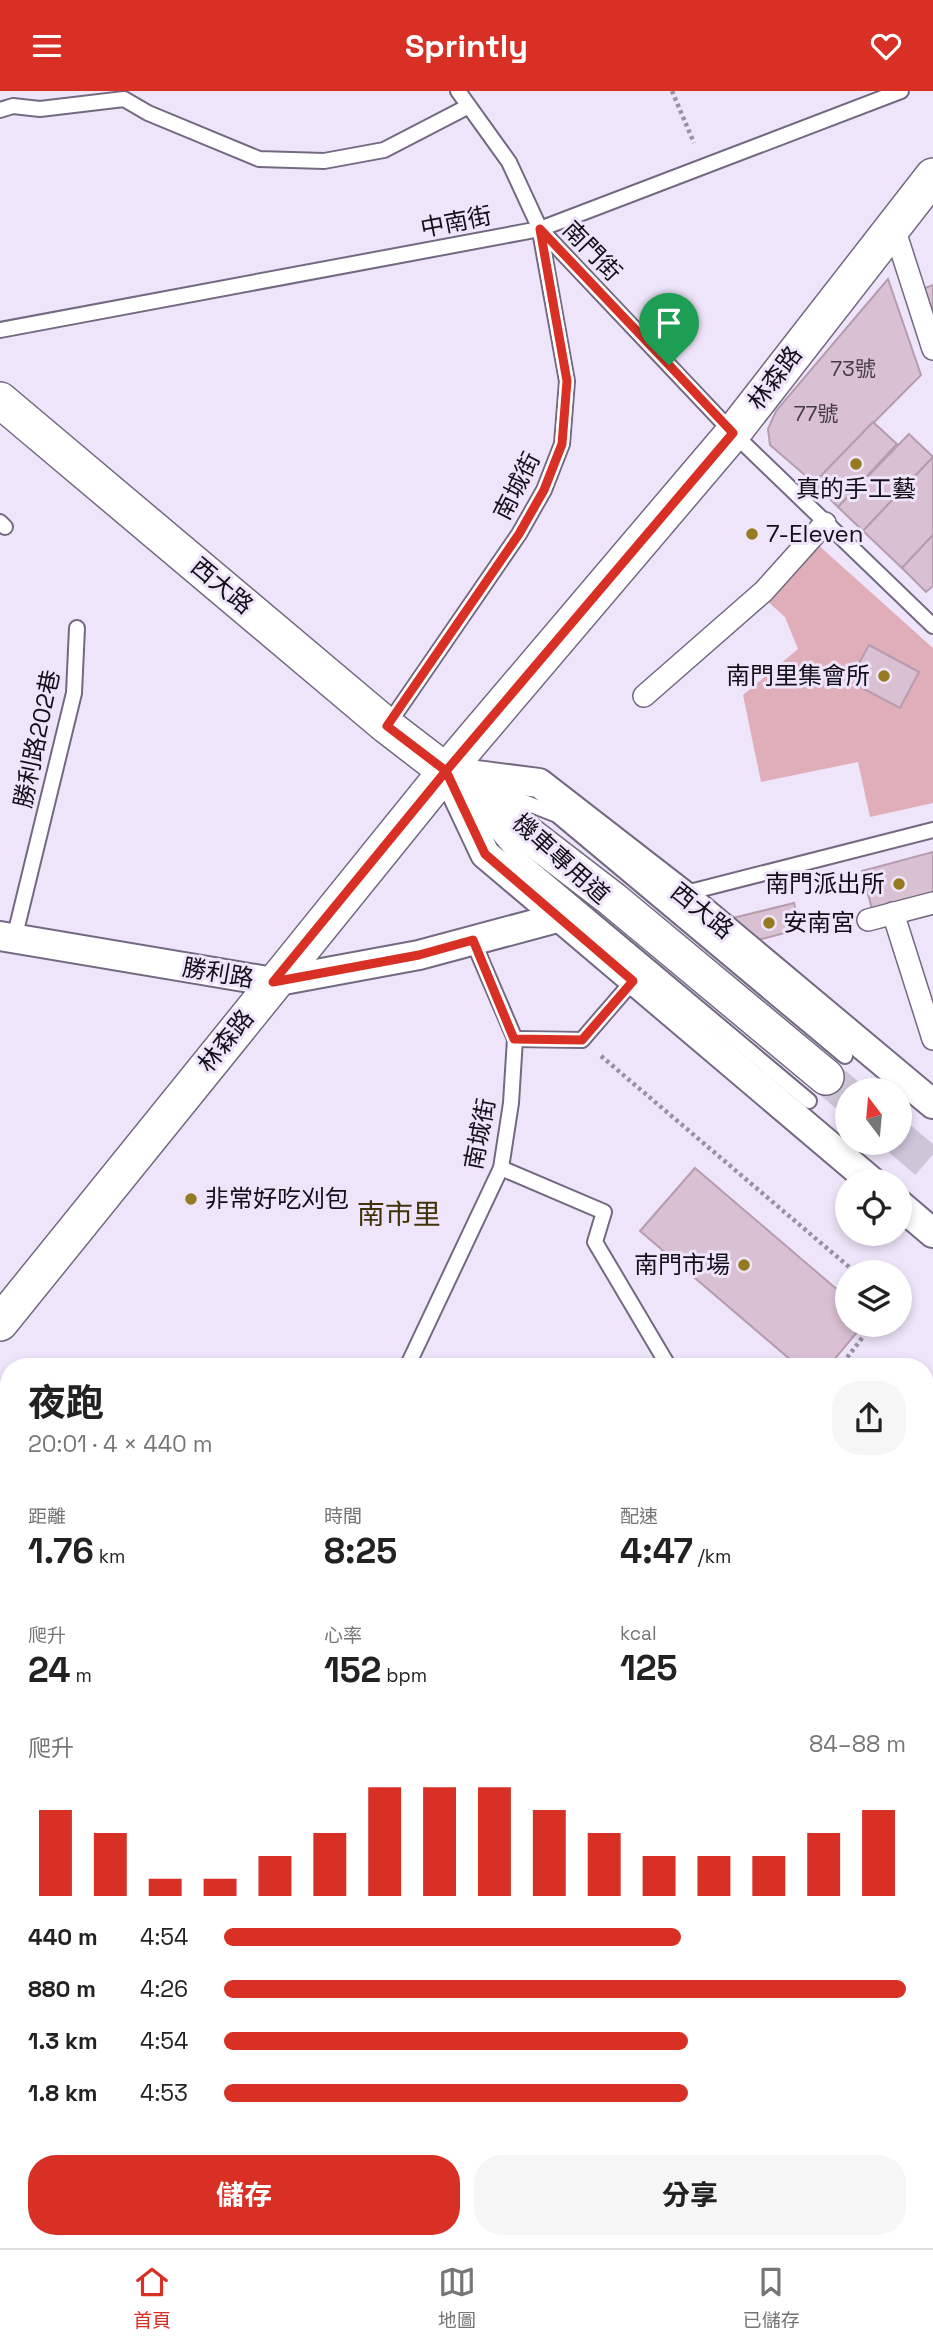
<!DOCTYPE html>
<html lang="zh-TW">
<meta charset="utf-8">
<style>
body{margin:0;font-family:"Space Grotesk","Noto Sans TC",sans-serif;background:#f6f6f6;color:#222;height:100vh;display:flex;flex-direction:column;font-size:26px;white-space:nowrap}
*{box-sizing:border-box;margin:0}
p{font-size:23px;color:#767676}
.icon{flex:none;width:38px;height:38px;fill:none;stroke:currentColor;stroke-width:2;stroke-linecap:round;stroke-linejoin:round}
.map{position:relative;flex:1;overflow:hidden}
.panel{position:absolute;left:0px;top:1267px;width:934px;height:891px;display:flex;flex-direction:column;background:#fff;border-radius:28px 28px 0 0;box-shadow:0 4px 10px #0003}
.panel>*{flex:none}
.needle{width:46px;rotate:344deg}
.fabs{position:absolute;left:835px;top:987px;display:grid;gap:14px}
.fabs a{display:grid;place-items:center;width:77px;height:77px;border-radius:50%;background:#fff;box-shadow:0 4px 10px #0003;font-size:35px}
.pin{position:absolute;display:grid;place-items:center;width:60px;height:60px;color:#fff;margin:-72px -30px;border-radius:50% 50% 50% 0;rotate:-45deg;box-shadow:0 0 7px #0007}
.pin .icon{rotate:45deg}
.round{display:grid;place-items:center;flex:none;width:74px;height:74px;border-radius:28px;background:#f6f6f6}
.overview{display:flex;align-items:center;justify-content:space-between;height:119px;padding:0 28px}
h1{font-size:38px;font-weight:700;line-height:52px}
.metrics{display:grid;grid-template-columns:repeat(3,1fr);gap:10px;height:119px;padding:7px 28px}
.metrics div{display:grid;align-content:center}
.metrics b{font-size:35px;font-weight:700}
.metrics small{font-size:19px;font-weight:400}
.metrics p{font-size:19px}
.chart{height:196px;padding:14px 28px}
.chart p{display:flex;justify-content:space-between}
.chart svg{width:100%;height:126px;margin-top:7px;stroke:#d93025;stroke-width:6}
.button{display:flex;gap:14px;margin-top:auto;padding:14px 28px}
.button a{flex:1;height:80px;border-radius:28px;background:#d93025;color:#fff;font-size:28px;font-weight:700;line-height:80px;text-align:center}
.button a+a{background:#f6f6f6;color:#222}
ul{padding:0 28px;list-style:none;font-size:23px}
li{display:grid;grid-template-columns:112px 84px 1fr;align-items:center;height:52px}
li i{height:18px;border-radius:9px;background:#d93025}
header{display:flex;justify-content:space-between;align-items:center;height:91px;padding:0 28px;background:#d93025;color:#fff;font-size:32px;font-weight:700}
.dock{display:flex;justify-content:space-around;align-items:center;height:98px;border-top:2px solid #e0e0e0;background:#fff;font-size:19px;color:#767676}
.dock a{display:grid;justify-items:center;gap:4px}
.dock .active{color:#d93025}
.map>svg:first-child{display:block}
.built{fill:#e9dafc}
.green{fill:#e0aeb9}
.building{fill:#dac0d3;stroke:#b59cae;stroke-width:2}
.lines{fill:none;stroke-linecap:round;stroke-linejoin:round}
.tertiary-tunnel{stroke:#cec5d9;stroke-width:35;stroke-dasharray:35 18;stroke-linecap:butt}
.service-casing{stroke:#736980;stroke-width:18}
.pedestrian-casing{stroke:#736980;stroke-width:24}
.minor-casing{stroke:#736980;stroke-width:32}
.tertiary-casing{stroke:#736980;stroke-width:38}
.path{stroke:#9891a1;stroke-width:4.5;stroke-dasharray:3.5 3.5;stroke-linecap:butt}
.service{stroke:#fff;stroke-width:14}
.pedestrian{stroke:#fff;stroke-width:21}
.minor{stroke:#fff;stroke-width:28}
.tertiary{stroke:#fff;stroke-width:35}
.rail-casing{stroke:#504a57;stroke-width:8}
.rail{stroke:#efe5fb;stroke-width:5;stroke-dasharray:16;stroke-linecap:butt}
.route-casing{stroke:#fff;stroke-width:14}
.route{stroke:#d93025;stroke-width:9}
.poi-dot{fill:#957a21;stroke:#efe5fb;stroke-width:2.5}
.labels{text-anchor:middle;stroke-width:6;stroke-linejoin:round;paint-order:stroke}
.number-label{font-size:21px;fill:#453b47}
.street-label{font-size:24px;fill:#130f18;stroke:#efe5fb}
.poi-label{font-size:24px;fill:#130f18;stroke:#efe5fb;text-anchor:start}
.quarter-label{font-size:28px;fill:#403308;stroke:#efe5fb}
</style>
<header><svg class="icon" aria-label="menu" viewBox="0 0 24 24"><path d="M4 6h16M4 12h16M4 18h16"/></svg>Sprintly<svg class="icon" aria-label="heart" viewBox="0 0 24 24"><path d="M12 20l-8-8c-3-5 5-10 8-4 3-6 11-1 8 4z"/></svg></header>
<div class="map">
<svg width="933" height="2157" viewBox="0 0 933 2157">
<rect width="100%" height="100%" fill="#efe5fb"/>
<polygon class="built" points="0,2072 9,2077 9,2149 127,2149 140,2157 0,2157"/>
<g class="green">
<polygon points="816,452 933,557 933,712 870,726 858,671 761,691 743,604 798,558 785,526 765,508"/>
<polygon points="933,1905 933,2078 926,2086 926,1914"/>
<polygon points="729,2149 882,2149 875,2157 722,2157"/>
</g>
<g class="building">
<polygon points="888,188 921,284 814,392 770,354 768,338 776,320"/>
<polygon points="933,194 933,258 914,201"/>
<polygon points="873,331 897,353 838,416 814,392"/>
<polygon points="909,343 933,366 863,440 838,416"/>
<polygon points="933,366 933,444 902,477 863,440"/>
<polygon points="933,444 933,495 926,501 902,477"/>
<polygon points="869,554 919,581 900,617 849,590"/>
<polygon points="933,761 933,807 873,822 862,780"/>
<polygon points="794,812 800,838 758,849 733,827"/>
<polygon points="695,1077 847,1207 847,1234 863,1234 828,1276 799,1276 640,1140"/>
<polygon points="9,1331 9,1469 0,1469 0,1341"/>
<polygon points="0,2090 9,2097 9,2149 73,2149 83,2157 0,2157"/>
</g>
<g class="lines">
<g class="tertiary-tunnel">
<polyline points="826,986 847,1004"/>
<polyline points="900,1048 933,1076"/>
</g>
<defs>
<g id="service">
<polyline points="458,0 509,71 540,138 733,342 933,535"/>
<polyline points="0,19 13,15 40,18 124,8 148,22 259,68 324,70 384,59 467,16"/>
<polyline points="0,239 540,138 901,0"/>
<polyline points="0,431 5,436"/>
<polyline points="387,635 519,443 544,399 562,353 567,290 540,140"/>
<polyline points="486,696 557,724 845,965"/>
<polyline points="487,729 516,764 809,1010"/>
<polyline points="682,803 933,739"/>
<polyline points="14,848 74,602 77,537"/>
<polyline points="515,948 582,949 633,890"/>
<polyline points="501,1077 604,1121 595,1151 669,1276"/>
<polyline points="407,1276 501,1077 511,1012 515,948 473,850"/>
<polyline points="0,1495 9,1494"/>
<polyline points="0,1850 9,1857"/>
<polyline points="0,2053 9,2060"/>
<polyline points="161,2149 171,2157"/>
<polyline points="600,2157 607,2149"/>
</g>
<g id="pedestrian">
<polyline points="893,134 933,258"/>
<polyline points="644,605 764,500 825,432"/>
<polyline points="893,822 933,948"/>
<polyline points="868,829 933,812"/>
</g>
<g id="minor">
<polyline points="446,680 539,692 682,803 933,1013"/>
<polyline points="446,680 485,763 871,1090"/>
<polyline points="0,845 273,891 419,864 557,827"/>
<polyline points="900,1114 933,1142"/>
<polyline points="926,2133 933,2125"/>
<polyline points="906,2157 913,2149"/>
</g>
<g id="tertiary">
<polyline points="0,309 387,635 612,808 826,986"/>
<polyline points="0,1232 446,680 733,342 933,85"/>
<polyline points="926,1362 933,1353"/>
<polyline points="263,2157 270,2149"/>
</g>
</defs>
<use href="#service" class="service-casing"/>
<use href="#pedestrian" class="pedestrian-casing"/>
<use href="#minor" class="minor-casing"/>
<use href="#tertiary" class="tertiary-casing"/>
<g class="path">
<polyline points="672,0 694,52"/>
<polyline points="601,965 855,1181"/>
<polyline points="855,1276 846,1268 872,1234"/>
</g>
<use href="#service" class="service"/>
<use href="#pedestrian" class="pedestrian"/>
<use href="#minor" class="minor"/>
<use href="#tertiary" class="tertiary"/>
<defs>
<g id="rail">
<polyline points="926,1825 933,1816"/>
<polyline points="926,1861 933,1853"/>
<polyline points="649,2157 655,2149"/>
<polyline points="680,2157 686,2149"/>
</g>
</defs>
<use href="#rail" class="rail-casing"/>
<use href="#rail" class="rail"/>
</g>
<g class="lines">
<defs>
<polyline id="route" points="669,274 733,342 446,680 273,891 419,864 473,849 514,948 582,949 633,890 485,763 446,680 387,635 519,443 544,399 562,353 567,290 540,138 669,274"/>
</defs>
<use href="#route" class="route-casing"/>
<use href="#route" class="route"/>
</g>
<g class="poi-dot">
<circle cx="856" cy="373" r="7"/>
<circle cx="752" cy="443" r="7"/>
<circle cx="884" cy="585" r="7"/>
<circle cx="899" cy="793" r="7"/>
<circle cx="769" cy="832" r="7"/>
<circle cx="191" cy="1108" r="7"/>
<circle cx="744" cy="1174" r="7"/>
</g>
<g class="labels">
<g class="number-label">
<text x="853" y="285">73號</text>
<text x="816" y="330">77號</text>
</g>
<g class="street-label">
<text transform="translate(456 131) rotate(-11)" y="8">中南街</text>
<text transform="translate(592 160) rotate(46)" y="8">南門街</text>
<text transform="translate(775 287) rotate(-53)" y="8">林森路</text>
<text transform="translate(517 395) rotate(-63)" y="8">南城街</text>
<text transform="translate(222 495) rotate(40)" y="8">西大路</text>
<text transform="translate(37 648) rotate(-78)" y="8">勝利路202巷</text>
<text transform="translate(561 768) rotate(42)" y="8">機車專用道</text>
<text transform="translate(702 820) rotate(39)" y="8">西大路</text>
<text transform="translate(218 882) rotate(10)" y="8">勝利路</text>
<text transform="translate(226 950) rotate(-51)" y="8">林森路</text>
<text transform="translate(480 1043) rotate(-79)" y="8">南城街</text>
</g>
<g class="poi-label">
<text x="856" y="406" text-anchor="middle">真的手工藝</text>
<text x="766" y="451">7-Eleven</text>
<text x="870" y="593" text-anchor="end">南門里集會所</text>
<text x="885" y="801" text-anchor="end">南門派出所</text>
<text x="783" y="840">安南宮</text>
<text x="205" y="1116">非常好吃刈包</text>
<text x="730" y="1182" text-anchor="end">南門市場</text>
</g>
<g class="quarter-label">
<text x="399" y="1133">南市里</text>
</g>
</g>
</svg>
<div class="fabs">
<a><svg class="needle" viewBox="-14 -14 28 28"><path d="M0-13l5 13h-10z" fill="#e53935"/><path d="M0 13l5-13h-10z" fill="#767676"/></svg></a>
<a><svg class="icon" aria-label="locate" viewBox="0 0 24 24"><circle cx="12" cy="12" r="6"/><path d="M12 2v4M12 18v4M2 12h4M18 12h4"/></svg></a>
<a><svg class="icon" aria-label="layers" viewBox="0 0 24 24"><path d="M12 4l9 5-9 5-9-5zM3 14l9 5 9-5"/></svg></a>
</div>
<div class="pin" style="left:669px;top:274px;background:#1e9e55"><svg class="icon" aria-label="arrive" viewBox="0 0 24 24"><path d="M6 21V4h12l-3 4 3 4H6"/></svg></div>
<section class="panel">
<div class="overview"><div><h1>夜跑</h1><p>20:01 · 4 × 440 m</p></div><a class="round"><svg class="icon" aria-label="share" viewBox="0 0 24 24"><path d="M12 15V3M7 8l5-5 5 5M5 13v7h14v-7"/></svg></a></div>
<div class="metrics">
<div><p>距離</p><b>1.76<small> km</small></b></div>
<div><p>時間</p><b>8:25</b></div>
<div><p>配速</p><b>4:47<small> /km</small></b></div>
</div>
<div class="metrics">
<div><p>爬升</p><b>24<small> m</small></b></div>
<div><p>心率</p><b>152<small> bpm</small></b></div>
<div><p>kcal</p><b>125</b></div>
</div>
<div class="chart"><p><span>爬升</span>84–88 m</p>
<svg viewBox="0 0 160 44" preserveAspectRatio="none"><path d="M5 44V14M15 44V22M25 44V38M35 44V38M45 44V30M55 44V22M65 44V6M75 44V6M85 44V6M95 44V14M105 44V22M115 44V30M125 44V30M135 44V30M145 44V22M155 44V14"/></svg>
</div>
<ul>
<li><b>440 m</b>4:54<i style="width:67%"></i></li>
<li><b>880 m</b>4:26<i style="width:100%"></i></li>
<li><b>1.3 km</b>4:54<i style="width:68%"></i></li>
<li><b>1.8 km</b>4:53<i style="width:68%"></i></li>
</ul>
<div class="button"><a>儲存</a><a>分享</a></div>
</section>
</div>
<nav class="dock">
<a class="active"><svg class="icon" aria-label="home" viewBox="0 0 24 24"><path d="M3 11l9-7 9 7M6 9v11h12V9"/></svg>首頁</a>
<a><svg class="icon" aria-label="map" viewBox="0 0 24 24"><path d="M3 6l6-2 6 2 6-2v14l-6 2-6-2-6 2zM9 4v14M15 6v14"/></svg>地圖</a>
<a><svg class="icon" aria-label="saved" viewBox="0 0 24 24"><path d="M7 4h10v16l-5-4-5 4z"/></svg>已儲存</a>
</nav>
